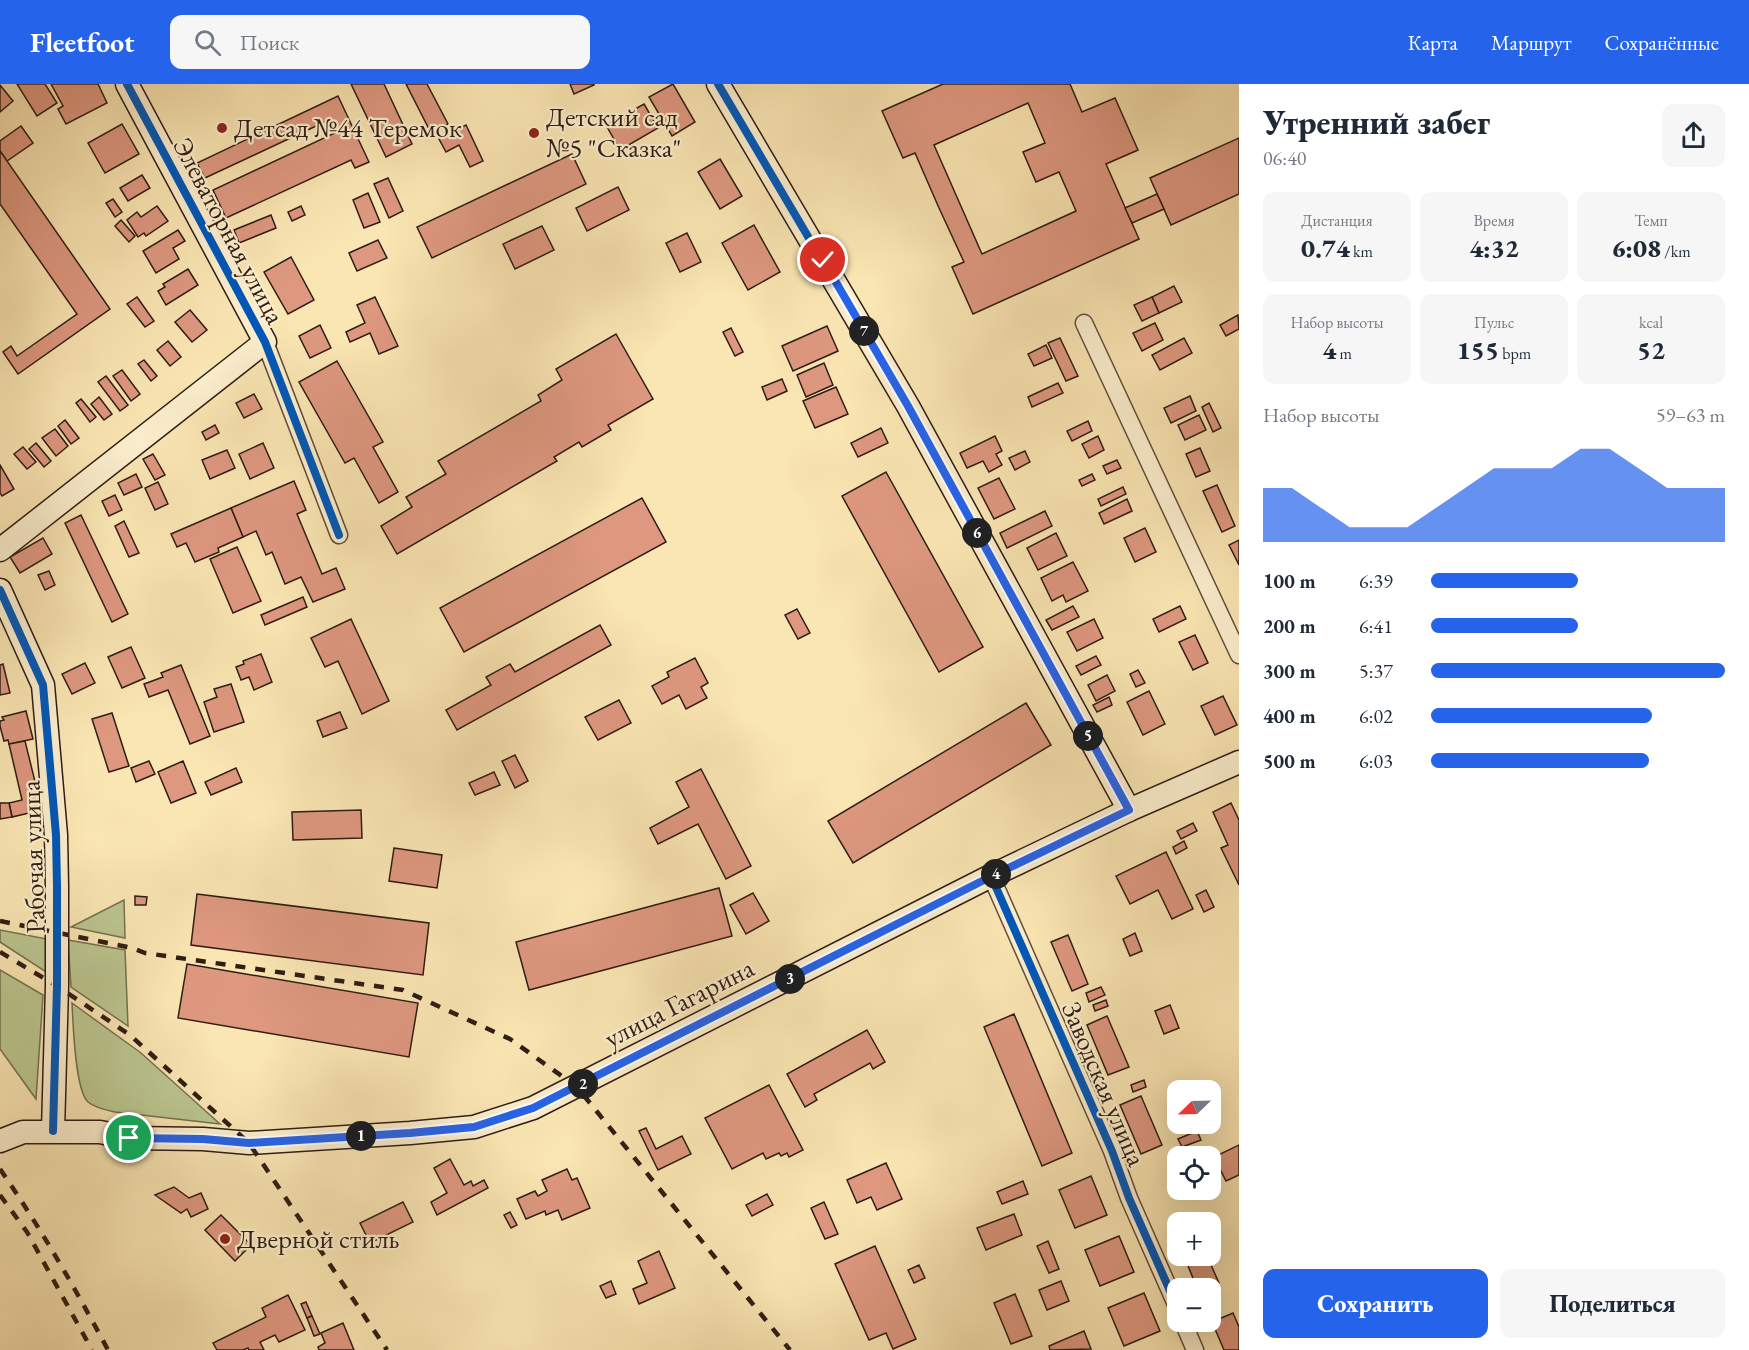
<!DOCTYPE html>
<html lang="ru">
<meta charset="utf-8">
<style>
body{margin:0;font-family:"EB Garamond",serif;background:#f6f6f7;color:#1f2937;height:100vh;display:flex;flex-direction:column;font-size:22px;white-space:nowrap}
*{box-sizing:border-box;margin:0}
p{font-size:20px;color:#747a83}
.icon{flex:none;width:33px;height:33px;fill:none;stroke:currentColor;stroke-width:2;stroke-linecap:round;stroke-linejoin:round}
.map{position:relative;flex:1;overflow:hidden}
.drawer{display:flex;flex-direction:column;background:#fff;width:510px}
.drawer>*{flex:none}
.needle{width:39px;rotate:247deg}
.buttons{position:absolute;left:1167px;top:996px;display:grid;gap:12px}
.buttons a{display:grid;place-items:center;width:54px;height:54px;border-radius:12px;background:#fff;box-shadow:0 6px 24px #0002;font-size:30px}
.pin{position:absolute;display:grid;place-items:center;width:51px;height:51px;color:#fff;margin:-26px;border:3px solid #fff;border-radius:50%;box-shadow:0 2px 6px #0007}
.km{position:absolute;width:30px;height:30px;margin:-15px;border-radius:50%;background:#222;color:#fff;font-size:16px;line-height:30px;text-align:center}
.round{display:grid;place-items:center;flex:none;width:63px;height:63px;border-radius:12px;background:#f6f6f7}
.overview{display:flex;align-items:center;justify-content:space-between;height:102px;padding:0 24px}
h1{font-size:33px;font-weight:800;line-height:45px}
.metrics{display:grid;grid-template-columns:repeat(3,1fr);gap:9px;height:102px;padding:6px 24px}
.metrics div{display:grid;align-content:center;border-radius:12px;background:#f6f6f7;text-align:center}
.metrics b{font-size:26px;font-weight:800}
.metrics small{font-size:16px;font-weight:400}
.metrics p{font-size:16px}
.chart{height:168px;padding:12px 24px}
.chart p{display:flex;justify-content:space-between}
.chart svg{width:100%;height:108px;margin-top:6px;fill:#2563eb;opacity:.7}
.cta{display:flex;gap:12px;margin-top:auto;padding:12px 24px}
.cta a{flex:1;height:69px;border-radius:12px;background:#2563eb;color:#fff;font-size:24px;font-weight:800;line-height:69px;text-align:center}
.cta a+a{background:#f6f6f7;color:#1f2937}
ul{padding:0 24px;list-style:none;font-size:20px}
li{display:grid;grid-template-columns:96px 72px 1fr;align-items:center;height:45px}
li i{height:15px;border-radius:8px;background:#2563eb}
header{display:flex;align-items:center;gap:36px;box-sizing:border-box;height:84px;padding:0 30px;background:#2563eb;color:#fff}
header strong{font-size:28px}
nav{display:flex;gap:33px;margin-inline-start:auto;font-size:21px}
.search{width:420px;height:54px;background:#f6f6f7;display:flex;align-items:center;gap:15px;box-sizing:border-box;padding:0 21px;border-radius:12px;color:#747a83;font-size:22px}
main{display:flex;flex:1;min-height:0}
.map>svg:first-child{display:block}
.green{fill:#bbc68f;stroke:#757151;stroke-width:1.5}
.building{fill:#de9880;stroke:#2f1c13;stroke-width:1.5;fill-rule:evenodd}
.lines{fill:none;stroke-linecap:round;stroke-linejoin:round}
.street-casing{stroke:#624e3b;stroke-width:19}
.secondary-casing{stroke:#2f1c13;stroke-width:25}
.street{stroke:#fcefce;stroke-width:16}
.secondary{stroke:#fcefce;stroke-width:22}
.rail{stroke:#2f1c13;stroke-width:4.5;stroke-dasharray:10 10;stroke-linecap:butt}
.cycleway-casing{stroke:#fcefce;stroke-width:11}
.cycleway{stroke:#0057b8;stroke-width:8}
.route-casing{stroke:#fff;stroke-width:12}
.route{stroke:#2563eb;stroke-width:8}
.poi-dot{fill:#8f2418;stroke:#fcefce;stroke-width:2}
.labels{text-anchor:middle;stroke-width:4.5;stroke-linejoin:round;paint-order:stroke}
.poi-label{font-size:27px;fill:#2f1c13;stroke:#fcefce;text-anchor:start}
.street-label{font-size:27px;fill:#2f1c13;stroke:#fcefce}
</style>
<header>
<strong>Fleetfoot</strong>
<div class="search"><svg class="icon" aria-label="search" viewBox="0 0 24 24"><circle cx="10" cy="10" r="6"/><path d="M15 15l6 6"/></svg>Поиск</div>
<nav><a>Карта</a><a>Маршрут</a><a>Сохранённые</a></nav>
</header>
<main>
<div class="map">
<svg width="1239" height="1266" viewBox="0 0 1239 1266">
<rect width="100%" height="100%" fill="#fae6b3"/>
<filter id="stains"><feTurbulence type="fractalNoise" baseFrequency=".00333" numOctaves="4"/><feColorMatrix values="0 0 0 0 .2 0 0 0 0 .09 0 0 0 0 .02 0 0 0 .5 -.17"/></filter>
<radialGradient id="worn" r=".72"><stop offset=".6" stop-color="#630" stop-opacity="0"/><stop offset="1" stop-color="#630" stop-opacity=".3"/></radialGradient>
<g class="green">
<polygon points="124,816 125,854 71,843"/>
<polygon points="0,846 47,855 46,888 0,858"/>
<polygon points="68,856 125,866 128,942 71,903"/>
<polygon points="0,886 43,911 36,1015 0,965"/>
<path d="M72,919L141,969L220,1040L115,1028C106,1026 95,1024 88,1018C75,1006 73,939 72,919Z"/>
</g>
<g class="building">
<polygon points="17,0 45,0 57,19 37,32"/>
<polygon points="51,0 98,0 107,19 66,40 58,25 63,22"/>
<polygon points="351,0 384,0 412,60 386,73"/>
<polygon points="406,0 427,0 448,40 431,49"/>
<polygon points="570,0 594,0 594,1 574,10"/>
<polygon points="673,0 695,38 672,52 649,13"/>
<path d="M943,0H1070L1082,28L1115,14L1138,66L1106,80L1139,155L973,230L952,183L964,178L939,124L915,69L903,74L882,27ZM1028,19L1045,59L1023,68L1036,98L1059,88L1076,127L982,170L934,61Z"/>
<polygon points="0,1 13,17 0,28"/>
<polygon points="338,12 369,78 355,84 351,76 226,134 213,106 337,48 331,35 205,94 197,79"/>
<polygon points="644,20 658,44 620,66 606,41"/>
<polygon points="122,40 139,70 105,89 88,59"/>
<polygon points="466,41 483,77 470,83 459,61 446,68 439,55"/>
<polygon points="21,42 33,59 7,77 0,67 0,57"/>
<polygon points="1239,54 1239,110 1171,141 1150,94"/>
<polygon points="0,67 110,225 18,290 3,268 11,262 17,272 77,230 0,120"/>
<polygon points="572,70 586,100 432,174 417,143"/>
<polygon points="720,75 742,112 720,125 698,88"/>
<polygon points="142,91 150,104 128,117 120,104"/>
<polygon points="388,94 403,127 389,134 374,100"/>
<polygon points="618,103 629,126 587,147 576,124"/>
<polygon points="368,109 380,138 364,144 353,116"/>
<polygon points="1157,110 1164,125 1132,139 1125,124"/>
<polygon points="113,115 122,128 115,133 106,119"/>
<polygon points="157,122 168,137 146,152 144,149 138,153 127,136 137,128 141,133"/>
<polygon points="301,122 305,131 292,137 288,128"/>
<polygon points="271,131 276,144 239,159 234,146"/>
<polygon points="121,136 135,152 129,158 115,142"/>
<polygon points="754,141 780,188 748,206 722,159"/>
<polygon points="542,142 554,166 515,185 503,160"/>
<polygon points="178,146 185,157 173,164 179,175 156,189 143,167"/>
<polygon points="687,149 701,178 680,188 666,159"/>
<polygon points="378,156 387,174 357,187 349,169"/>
<polygon points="291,173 314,216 288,230 264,188"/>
<polygon points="188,185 198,201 166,221 158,207 165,203 163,200"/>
<polygon points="1174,202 1182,218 1159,229 1152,213"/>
<polygon points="137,213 154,237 145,243 127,220"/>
<polygon points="375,213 398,262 379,270 370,249 350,258 346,248 365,239 357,221"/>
<polygon points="1152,213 1159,229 1142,237 1134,221"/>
<polygon points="190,226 207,246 192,258 175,238"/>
<polygon points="1238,231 1239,245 1226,252 1220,241"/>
<polygon points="1155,239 1163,256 1142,267 1133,249"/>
<polygon points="320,241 331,264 310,274 299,252"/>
<polygon points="827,242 838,267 793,287 782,262"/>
<polygon points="731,244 743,268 735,272 723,248"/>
<polygon points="616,250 653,315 608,341 611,346 582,363 579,358 554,373 557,377 397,470 381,442 412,423 406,413 446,390 438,377 541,317 538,311 562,296 556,285"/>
<polygon points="1060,254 1078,292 1066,297 1048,259"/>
<polygon points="1184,254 1192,269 1160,286 1152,271"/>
<polygon points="168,257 181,273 170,282 157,266"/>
<polygon points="1046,261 1052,274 1034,282 1028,270"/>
<polygon points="144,276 157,292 151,297 138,280"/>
<polygon points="337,277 383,358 373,363 398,408 379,419 354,374 345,379 299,298"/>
<polygon points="824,279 833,301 806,313 797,291"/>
<polygon points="122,286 140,310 131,317 113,292"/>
<polygon points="106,292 128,321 120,327 98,298"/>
<polygon points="782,295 787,307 767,316 762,303"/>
<polygon points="1058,299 1063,309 1032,323 1028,313"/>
<polygon points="836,303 848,330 815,344 803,317"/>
<polygon points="254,310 262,325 244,334 236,319"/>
<polygon points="1190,312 1196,327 1171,339 1164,324"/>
<polygon points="99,313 112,330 104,336 91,320"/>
<polygon points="81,315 96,333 90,338 76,319"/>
<polygon points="1209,319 1221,344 1213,348 1202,323"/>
<polygon points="1199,331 1206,346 1185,356 1178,341"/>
<polygon points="65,336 79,354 71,360 58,342"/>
<polygon points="1088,337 1092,347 1072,357 1067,347"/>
<polygon points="215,341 219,349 206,356 202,348"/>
<polygon points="881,344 888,359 858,373 851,359"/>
<polygon points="55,345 68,362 56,372 42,354"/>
<polygon points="995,352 1002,367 996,370 1002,381 989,388 983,377 967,384 960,369"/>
<polygon points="1098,352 1104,366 1089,374 1082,360"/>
<polygon points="36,359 51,377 44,383 29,365"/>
<polygon points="263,359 274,384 250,395 239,370"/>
<polygon points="23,363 36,378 27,385 14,370"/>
<polygon points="1200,364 1210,387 1196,393 1186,370"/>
<polygon points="227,366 235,384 210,395 202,376"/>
<polygon points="1025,367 1030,378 1015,386 1009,374"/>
<polygon points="153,370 165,391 155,396 143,375"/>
<polygon points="1117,376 1121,384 1107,390 1103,382"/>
<polygon points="0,381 14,405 2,412 0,409"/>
<polygon points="886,388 983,563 939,588 842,412"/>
<polygon points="136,390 142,403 124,411 118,399"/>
<polygon points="1092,390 1095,396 1082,402 1079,396"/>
<polygon points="999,394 1015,425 994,435 978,404"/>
<polygon points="294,397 306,426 297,430 322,490 336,484 345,505 313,518 301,493 285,500 272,468 266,471 256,447 243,453 231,424"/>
<polygon points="158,398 168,420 155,426 145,404"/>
<polygon points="1217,401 1235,442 1222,448 1203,407"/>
<polygon points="1123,403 1126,410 1101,422 1098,415"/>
<polygon points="115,411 122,426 109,432 102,417"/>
<polygon points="642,414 666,458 464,568 440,524"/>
<polygon points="1127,415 1132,427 1104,440 1099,429"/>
<polygon points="231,424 243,453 218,464 219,468 195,478 186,459 177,463 171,450"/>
<polygon points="1045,427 1052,442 1007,464 1000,449"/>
<polygon points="81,431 128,530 112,538 65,439"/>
<polygon points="124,437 139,469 129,473 115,442"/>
<polygon points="1145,444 1156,468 1135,478 1124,454"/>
<polygon points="1056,449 1067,472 1038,486 1027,464"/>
<polygon points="43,454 52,470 20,489 10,473"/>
<polygon points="1239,456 1239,481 1229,461"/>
<polygon points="237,463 261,517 233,529 210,475"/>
<polygon points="1073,478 1088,507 1066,518 1063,511 1052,517 1041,494"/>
<polygon points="49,487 55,501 45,506 38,491"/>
<polygon points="303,513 307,523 265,541 261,531"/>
<polygon points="1073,522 1079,533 1052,546 1046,536"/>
<polygon points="1180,522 1186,535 1159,548 1153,535"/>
<polygon points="797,525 810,549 798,555 785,531"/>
<polygon points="351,535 389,617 362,630 338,577 325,583 311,554"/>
<polygon points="1094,535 1103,554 1077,567 1067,548"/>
<polygon points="600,541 611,561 457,646 446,626 491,601 486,593 510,580 515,588"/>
<polygon points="1195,551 1208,579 1193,586 1179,558"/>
<polygon points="131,563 145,594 122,604 108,573"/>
<polygon points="261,570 272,598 254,606 249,593 241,596 236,583 244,580 243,577"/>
<polygon points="1096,572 1101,581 1081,591 1076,582"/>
<polygon points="695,574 708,599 701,603 707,614 686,625 679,611 662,620 652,602 669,593 667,588"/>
<polygon points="85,579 95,599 72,610 62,590"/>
<polygon points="3,580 10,609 0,611 0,581"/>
<polygon points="181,581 210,652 190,660 168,606 149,613 144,600 163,593 161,589"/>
<polygon points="1138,586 1145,599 1136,603 1130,590"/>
<polygon points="1107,591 1115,607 1096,617 1088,601"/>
<polygon points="231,600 244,638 214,648 204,618 217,613 214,605"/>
<polygon points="1149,607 1165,640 1143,651 1127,618"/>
<polygon points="1223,612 1237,641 1215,651 1201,622"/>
<polygon points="1109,613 1112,621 1097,628 1093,621"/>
<polygon points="619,616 631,639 598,656 585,633"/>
<polygon points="1026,619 1051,661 853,779 828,737"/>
<polygon points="26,627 33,655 9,660 8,656 4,657 0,642 0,637 4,636 2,633"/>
<polygon points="340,628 347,644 323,653 317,637"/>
<polygon points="112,629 129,682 109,688 92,635"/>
<polygon points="25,657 42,726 12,733 9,719 22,716 9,660"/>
<polygon points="515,671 528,697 515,704 502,677"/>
<polygon points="149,677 155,690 136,698 131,684"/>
<polygon points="183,677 196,709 171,719 158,688"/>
<polygon points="236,684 242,698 211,711 205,698"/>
<polygon points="701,685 751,782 726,795 698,740 658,760 650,744 689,723 676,698"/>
<polygon points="494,688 500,701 475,711 469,699"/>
<polygon points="0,719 9,719 12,733 0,735"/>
<polygon points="1231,719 1239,736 1239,801 1221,764 1228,761 1213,728"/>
<polygon points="361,726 362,754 293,756 292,728"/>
<polygon points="1193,739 1197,747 1181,755 1177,747"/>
<polygon points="1184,757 1187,764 1176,770 1173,763"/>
<polygon points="394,764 442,771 437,804 389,797"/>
<polygon points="1166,768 1193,825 1172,835 1158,806 1130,820 1116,792"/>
<polygon points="719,804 732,852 529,906 516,858"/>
<polygon points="1206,806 1214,823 1204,828 1196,811"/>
<polygon points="753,809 769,837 746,850 730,821"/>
<polygon points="197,810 429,839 423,891 191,861"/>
<polygon points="135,812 147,813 146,821 135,821"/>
<polygon points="1135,849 1142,867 1130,872 1123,855"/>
<polygon points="1068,851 1088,900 1072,907 1051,858"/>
<polygon points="187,880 418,919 409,973 178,934"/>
<polygon points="1101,903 1105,911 1089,918 1086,909"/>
<polygon points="1106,916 1108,922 1095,927 1093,921"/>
<polygon points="1170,921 1179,944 1164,950 1155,927"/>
<polygon points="1014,930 1072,1069 1042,1082 984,943"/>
<polygon points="1107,932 1129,983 1108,991 1087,941"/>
<polygon points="867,946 885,978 873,985 870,979 814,1010 817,1016 805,1023 787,990"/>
<polygon points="1144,996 1146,1003 1133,1008 1131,1001"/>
<polygon points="769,1001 803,1066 789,1073 787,1069 781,1072 779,1069 766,1075 763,1069 732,1085 705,1034"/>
<polygon points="1141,1012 1162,1061 1141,1070 1120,1021"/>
<polygon points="646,1044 656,1065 682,1052 691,1070 658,1086 639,1047"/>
<polygon points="1197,1047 1201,1056 1182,1063 1178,1055"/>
<polygon points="1239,1061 1239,1091 1226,1097 1214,1073"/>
<polygon points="450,1075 464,1101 471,1097 473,1102 484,1096 488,1104 437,1131 431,1118 447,1109 434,1084"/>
<polygon points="886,1079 902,1115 877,1126 871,1113 857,1119 847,1096"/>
<polygon points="567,1085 572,1096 577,1094 590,1124 562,1136 558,1126 546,1131 545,1127 526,1135 517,1115 535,1107 538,1112 547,1107 542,1096"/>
<polygon points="1091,1092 1107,1131 1075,1144 1059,1106"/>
<polygon points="1023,1097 1028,1110 1002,1120 997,1108"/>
<polygon points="174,1103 189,1114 201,1109 208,1125 191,1133 187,1125 181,1129 155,1111"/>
<polygon points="767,1110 773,1121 752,1132 746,1121"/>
<polygon points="403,1118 413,1138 370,1159 360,1139"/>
<polygon points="824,1118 838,1150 825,1155 811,1124"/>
<polygon points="510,1128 517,1141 511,1144 504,1131"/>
<polygon points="1014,1130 1022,1151 986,1166 977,1144"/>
<polygon points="221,1131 251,1161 235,1177 205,1146"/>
<polygon points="1119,1152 1134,1188 1100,1202 1085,1166"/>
<polygon points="1048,1157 1059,1185 1049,1189 1037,1162"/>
<polygon points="875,1162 916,1255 893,1265 886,1249 869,1256 835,1180"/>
<polygon points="659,1167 675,1204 639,1220 633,1205 647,1199 638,1177"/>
<polygon points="1184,1172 1207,1172 1219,1199 1207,1204 1197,1204"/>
<polygon points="919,1181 925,1194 914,1199 908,1186"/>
<polygon points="611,1197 616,1210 606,1214 600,1202"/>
<polygon points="1061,1197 1069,1217 1047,1226 1039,1206"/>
<polygon points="1144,1209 1160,1247 1124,1262 1108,1224"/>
<polygon points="1015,1210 1032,1252 1011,1260 994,1219"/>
<polygon points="288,1211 305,1246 279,1258 275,1251 260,1258 264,1266 249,1266 248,1264 243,1266 217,1266 213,1259 266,1233 262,1224"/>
<polygon points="306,1218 312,1232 307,1234 301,1220"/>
<polygon points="1233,1229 1239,1243 1239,1266 1224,1266 1212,1238"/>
<polygon points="312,1232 320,1250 314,1252 307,1234"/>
<polygon points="343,1239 354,1266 319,1266 318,1263 325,1259 321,1249"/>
<polygon points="1084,1247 1091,1265 1050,1266 1049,1262"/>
</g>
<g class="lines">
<defs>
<g id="street">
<polyline points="1084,239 1239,571"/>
<polyline points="265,258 339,451"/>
<polyline points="991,792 1112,1067 1129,1114 1178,1225"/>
<polyline points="1183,1238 1195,1266"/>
</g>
<g id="secondary">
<polyline points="718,0 908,322 1129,726"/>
<polyline points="0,466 265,258 127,0"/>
<polyline points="0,506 43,601 56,751 57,803 57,902 53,1047"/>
<polyline points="0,1057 23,1048 100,1048 129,1054 203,1055 249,1059 410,1049 474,1043 533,1024 991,792 1129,726 1239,678"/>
</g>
</defs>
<use href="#street" class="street-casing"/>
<use href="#secondary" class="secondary-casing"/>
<use href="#street" class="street"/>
<use href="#secondary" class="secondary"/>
<g class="rail">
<polyline points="0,837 132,864 145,869 403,906 510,955 577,1003 790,1266"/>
<polyline points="0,868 57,902 130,951 249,1059 387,1266"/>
<path d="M0,1085C40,1143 75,1204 108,1266"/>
<polyline points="0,1111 27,1148 92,1266"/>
</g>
<defs>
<g id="cycleway">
<polyline points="127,0 265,258 339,451"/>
<polyline points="718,0 908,322 1129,726"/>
<polyline points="0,506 43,601 56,751 57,803 57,902 53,1047"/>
<polyline points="991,792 1112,1067 1129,1114 1178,1225"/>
</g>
</defs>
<use href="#cycleway" class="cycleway-casing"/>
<use href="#cycleway" class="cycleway"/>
</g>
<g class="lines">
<defs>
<polyline id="route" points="129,1054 203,1055 249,1059 410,1049 474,1043 533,1024 992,792 1129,726 908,322 823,176"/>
</defs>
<use href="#route" class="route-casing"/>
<use href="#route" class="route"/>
</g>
<g class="poi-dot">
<circle cx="222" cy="44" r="6"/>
<circle cx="534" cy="49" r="6"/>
<circle cx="225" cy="1155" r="6"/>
</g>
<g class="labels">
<g class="poi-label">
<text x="546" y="42">Детский сад<tspan x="546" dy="31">№5 "Сказка"</tspan></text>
<text x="234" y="53">Детсад №44 Теремок</text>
<text x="237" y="1164">Дверной стиль</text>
</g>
<g class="street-label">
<text transform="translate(229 147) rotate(62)" y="9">Элеваторная улица</text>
<text transform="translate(33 773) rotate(-92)" y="9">Рабочая улица</text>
<text transform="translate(679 919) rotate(-27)" y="9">улица Гагарина</text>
<text transform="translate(1104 1000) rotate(67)" y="9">Заводская улица</text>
</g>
</g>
<rect width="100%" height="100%" filter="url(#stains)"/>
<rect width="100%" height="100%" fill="url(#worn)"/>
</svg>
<div class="buttons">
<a><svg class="needle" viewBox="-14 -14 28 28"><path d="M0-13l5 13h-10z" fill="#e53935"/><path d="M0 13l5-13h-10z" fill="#747a83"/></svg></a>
<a><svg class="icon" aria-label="locate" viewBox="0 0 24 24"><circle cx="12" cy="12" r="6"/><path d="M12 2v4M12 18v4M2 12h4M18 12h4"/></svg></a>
<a>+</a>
<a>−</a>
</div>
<div class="pin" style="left:129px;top:1054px;background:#1e9e55"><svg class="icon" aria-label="arrive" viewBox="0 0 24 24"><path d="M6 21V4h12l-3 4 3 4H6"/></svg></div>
<div class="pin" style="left:823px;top:176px;background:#d93025"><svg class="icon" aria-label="check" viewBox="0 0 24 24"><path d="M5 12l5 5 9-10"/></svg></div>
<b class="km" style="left:361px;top:1052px">1</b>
<b class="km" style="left:583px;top:1000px">2</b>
<b class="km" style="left:790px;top:895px">3</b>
<b class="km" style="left:996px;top:790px">4</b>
<b class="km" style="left:1088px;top:652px">5</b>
<b class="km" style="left:977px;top:449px">6</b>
<b class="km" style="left:864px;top:247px">7</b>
</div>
<section class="drawer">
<div class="overview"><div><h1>Утренний забег</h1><p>06:40</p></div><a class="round"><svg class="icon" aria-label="share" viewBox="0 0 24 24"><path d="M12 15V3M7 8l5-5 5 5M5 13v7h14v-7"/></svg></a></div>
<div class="metrics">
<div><p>Дистанция</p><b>0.74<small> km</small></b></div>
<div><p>Время</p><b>4:32</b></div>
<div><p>Темп</p><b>6:08<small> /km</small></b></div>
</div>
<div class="metrics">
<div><p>Набор высоты</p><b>4<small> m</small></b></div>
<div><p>Пульс</p><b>155<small> bpm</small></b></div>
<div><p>kcal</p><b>52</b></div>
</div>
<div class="chart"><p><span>Набор высоты</span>59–63 m</p>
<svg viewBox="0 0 160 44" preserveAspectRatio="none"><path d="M0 44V22L10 22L20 30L30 38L40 38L50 38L60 30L70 22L80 14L90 14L100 14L110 6L120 6L130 14L140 22L150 22L160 22V44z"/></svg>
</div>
<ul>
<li><b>100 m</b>6:39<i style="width:50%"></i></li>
<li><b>200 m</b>6:41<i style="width:50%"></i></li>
<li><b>300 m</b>5:37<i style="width:100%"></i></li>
<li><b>400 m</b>6:02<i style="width:75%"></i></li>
<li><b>500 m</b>6:03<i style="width:74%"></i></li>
</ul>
<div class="cta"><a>Сохранить</a><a>Поделиться</a></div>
</section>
</main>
